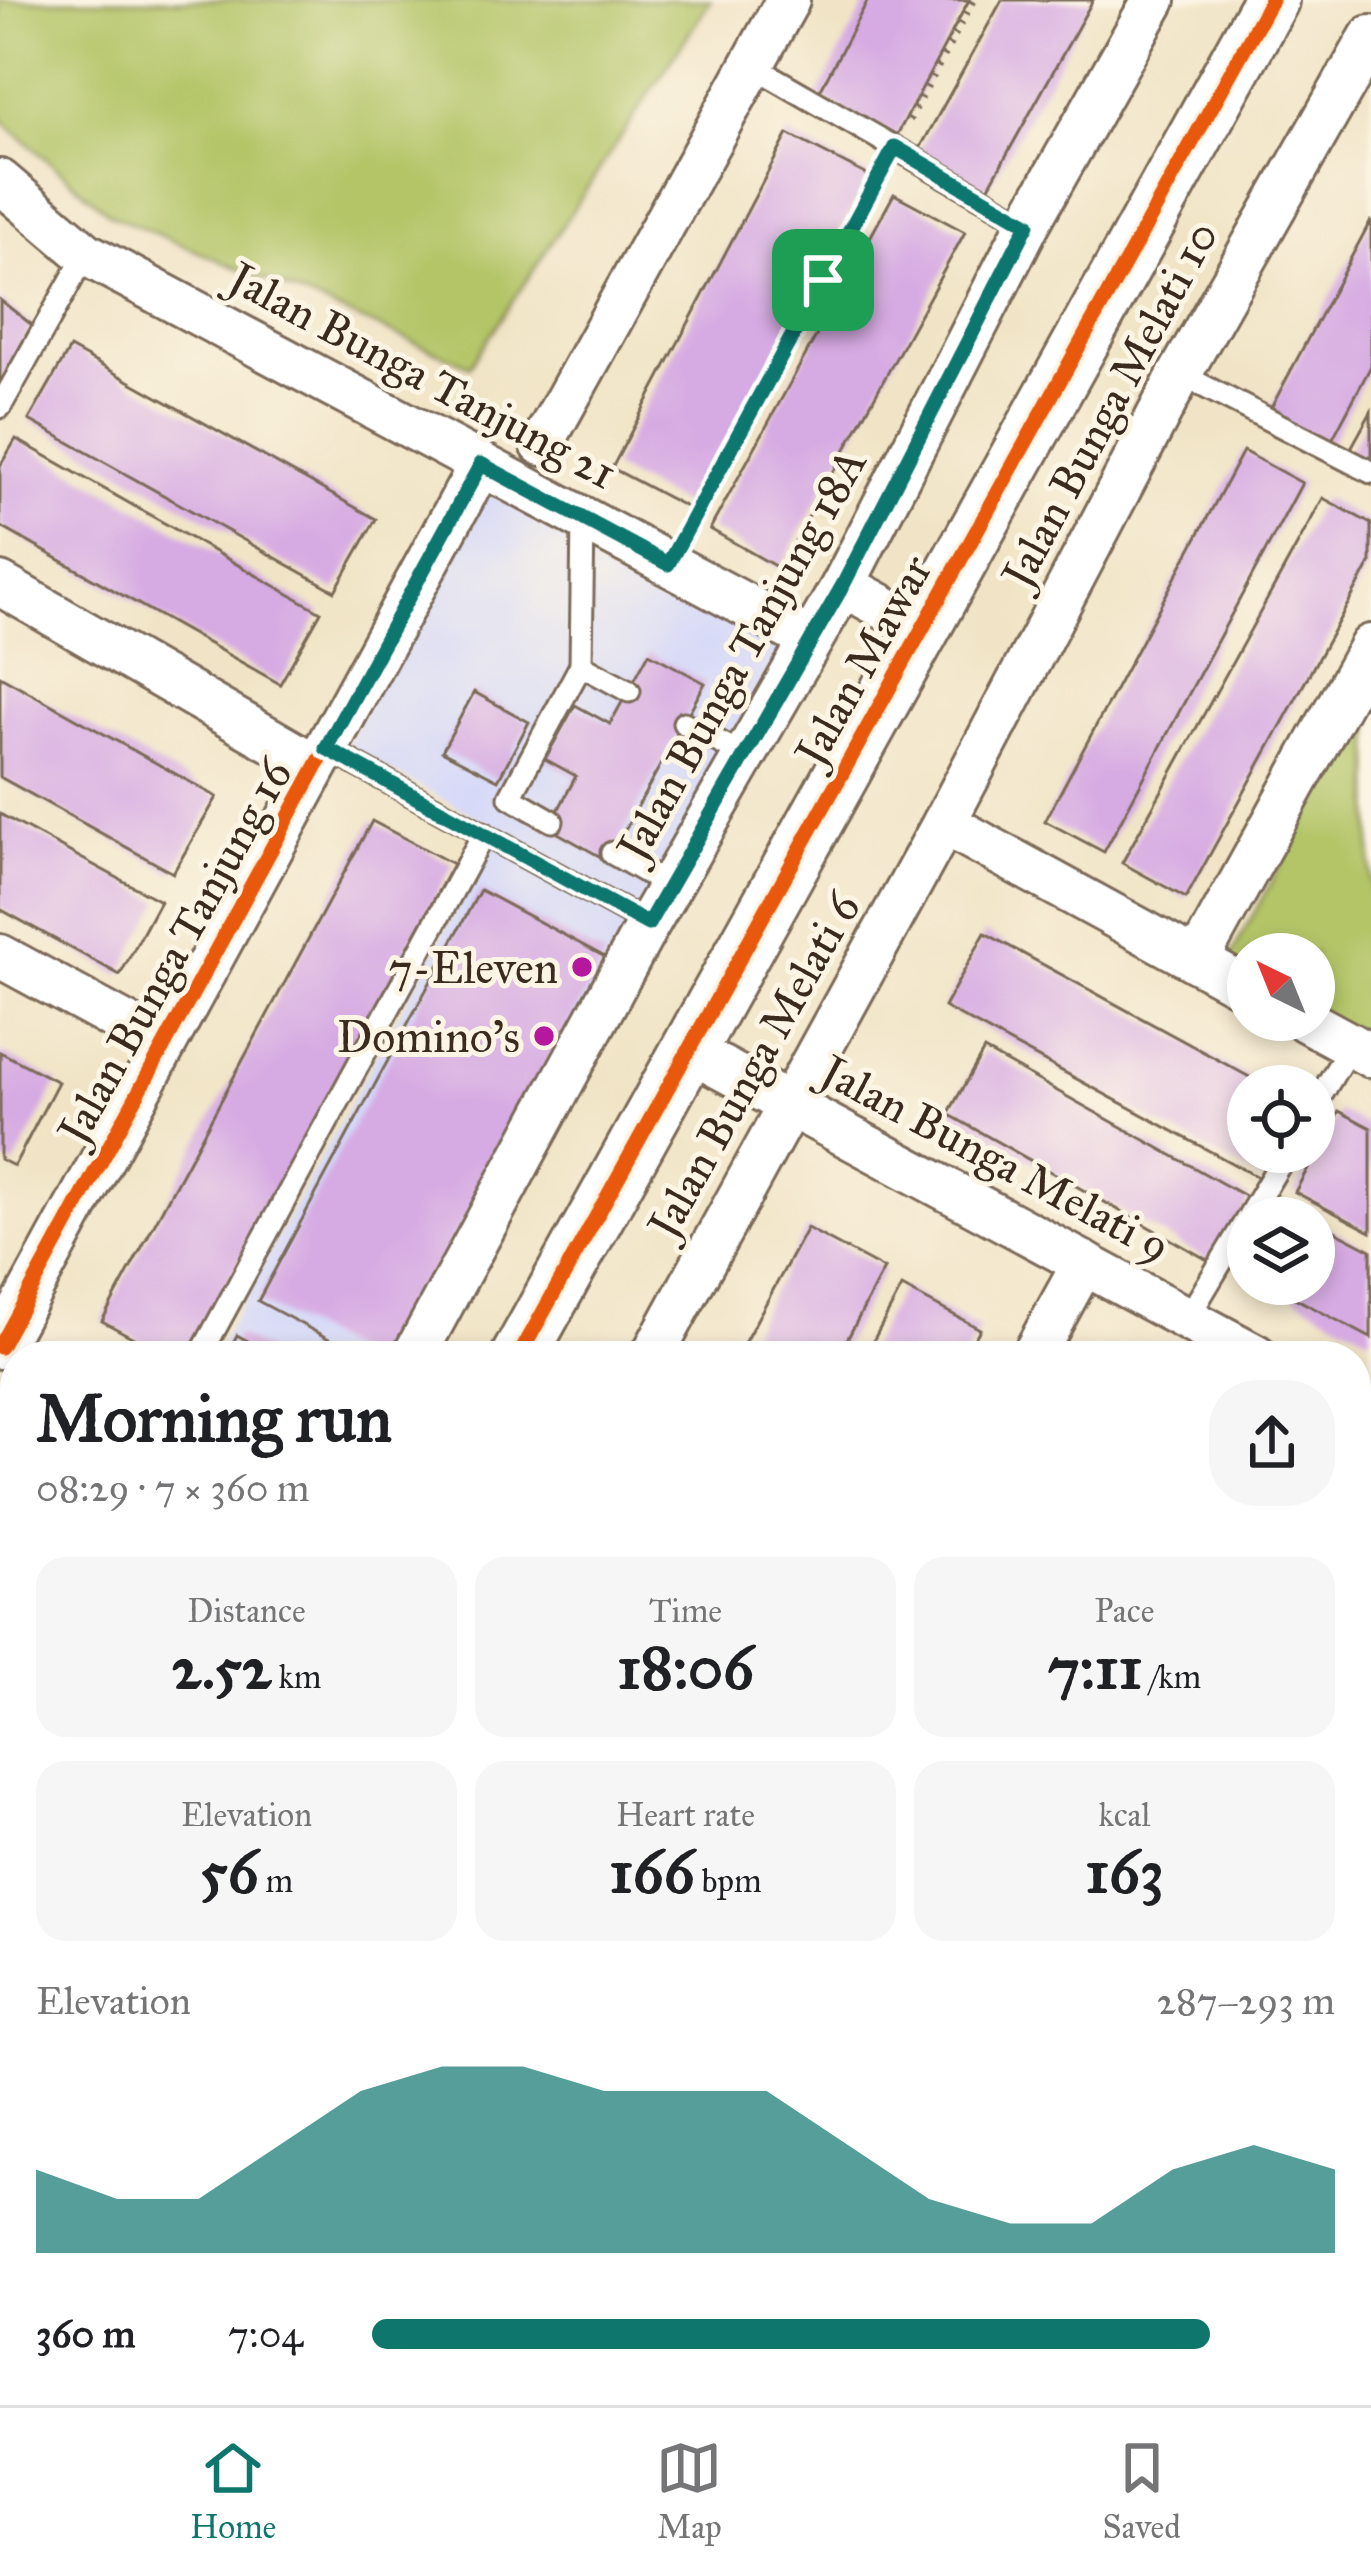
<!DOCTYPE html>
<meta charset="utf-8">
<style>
body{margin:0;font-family:"IM FELL Great Primer",serif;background:#f6f6f6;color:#202124;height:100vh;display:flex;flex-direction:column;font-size:45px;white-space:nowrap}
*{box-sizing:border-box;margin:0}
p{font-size:39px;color:#757577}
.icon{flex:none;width:66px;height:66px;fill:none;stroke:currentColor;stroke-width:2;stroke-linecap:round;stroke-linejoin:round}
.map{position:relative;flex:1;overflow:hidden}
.drawer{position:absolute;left:0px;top:1341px;width:1371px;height:1065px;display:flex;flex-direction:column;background:#fff;border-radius:48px 48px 0 0;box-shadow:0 6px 18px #0003}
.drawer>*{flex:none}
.needle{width:78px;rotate:317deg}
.buttons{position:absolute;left:1227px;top:933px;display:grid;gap:24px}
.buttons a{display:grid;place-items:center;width:108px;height:108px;border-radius:50%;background:#fff;box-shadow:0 6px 18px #0003;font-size:60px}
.pin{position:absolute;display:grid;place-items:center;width:102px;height:102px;color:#fff;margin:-51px;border-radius:24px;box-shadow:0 6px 18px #0006}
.round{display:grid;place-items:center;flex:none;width:126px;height:126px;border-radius:48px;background:#f6f6f6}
.head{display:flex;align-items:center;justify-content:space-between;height:204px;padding:0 36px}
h1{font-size:66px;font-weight:800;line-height:90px}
.metrics{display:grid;grid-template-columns:repeat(3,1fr);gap:18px;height:204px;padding:12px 36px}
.metrics div{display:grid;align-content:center;border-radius:30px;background:#f6f6f6;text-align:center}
.metrics b{font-size:60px;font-weight:800}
.metrics small{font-size:33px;font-weight:400}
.metrics p{font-size:33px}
.chart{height:336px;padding:24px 36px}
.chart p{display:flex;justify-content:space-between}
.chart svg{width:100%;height:216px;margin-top:12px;fill:#0f766e;opacity:.7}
ul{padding:0 36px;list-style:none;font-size:39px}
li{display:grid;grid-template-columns:192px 144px 1fr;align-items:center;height:90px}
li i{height:30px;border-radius:15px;background:#0f766e}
.menu{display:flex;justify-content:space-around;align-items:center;height:168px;border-top:3px solid #e0e0e0;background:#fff;font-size:33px;color:#757577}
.menu a{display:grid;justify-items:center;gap:6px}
.menu .current{color:#0f766e}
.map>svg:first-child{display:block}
.built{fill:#d5d8f9}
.green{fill:#b4c568;stroke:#787843;stroke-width:3}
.forest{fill:#8faa5c;stroke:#656a3d;stroke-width:3}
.building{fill:#d6aae3}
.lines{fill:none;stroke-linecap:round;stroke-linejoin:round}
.service-casing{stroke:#7b6b59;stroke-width:27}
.minor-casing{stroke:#7b6b59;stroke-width:48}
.tertiary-casing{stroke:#7b6b59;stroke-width:60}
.path{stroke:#7b6b59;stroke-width:8;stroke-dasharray:3 9;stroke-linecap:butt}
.service{stroke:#fff;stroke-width:21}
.minor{stroke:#fff;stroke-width:42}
.tertiary{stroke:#fff;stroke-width:54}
.cycleway-casing{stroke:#fcf5e5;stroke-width:22}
.cycleway{stroke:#e8590c;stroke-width:15}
.route-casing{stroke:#fff;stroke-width:24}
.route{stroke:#0f766e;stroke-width:15}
.poi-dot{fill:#b5179e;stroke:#fcf5e5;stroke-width:4.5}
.labels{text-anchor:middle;stroke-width:10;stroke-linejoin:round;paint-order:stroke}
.street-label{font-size:45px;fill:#3b2a1e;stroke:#fcf5e5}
.poi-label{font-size:45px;fill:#3b2a1e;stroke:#fcf5e5;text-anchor:end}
</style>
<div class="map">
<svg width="1371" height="2405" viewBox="0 0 1371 2405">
<rect width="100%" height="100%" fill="#fcf5e5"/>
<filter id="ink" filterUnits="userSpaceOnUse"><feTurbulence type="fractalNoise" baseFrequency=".00833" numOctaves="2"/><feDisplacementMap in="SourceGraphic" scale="24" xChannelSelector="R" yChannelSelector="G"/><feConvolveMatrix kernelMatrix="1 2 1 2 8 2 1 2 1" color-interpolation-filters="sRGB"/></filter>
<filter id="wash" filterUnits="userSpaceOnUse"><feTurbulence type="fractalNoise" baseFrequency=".004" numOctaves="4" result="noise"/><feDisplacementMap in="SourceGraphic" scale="48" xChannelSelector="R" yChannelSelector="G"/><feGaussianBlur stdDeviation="2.7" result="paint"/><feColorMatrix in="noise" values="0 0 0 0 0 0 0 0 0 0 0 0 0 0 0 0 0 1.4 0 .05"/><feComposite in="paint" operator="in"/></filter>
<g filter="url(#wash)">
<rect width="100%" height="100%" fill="#f1e4c6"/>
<g class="built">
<polygon points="484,488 789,644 397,1356 213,1356 500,829 345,747"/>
<polygon points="1356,1651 1371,1659 1371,2405 1318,2405 1291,2391 1356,2391"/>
<polygon points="15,1722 15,2062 0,2089 0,1750"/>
<polygon points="700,2391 1001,2391 994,2405 713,2405"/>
</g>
<g class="green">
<polygon points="0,0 711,0 470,366 111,215 0,119"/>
<polygon points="1371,698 1371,1043 1314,1010 1314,954 1248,954 1248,972 1228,961"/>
</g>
<polygon class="forest" points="1041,2391 1233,2391 1261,2405 1033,2405"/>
<g id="blocks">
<g class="building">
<polygon points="868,0 969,0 896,137 817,96"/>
<polygon points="1002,0 1093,0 987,190 918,152"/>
<polygon points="788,134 869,176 692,510 612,468"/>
<polygon points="894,194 965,232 780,569 710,529"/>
<polygon points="1371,220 1371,366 1324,455 1263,423"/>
<polygon points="0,300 32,325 0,383"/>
<polygon points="70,348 376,519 335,591 29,420"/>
<polygon points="1371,412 1371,485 1340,468"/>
<polygon points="16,439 321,612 280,684 0,526 0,466"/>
<polygon points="1243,451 1302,483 1104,852 1045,821"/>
<polygon points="1323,498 1371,524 1371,562 1186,898 1122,863"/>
<polygon points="649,653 705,683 608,861 549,828 576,776 545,759 575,705 610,724"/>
<polygon points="0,676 217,797 173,873 0,777"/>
<polygon points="474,692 529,722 498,780 442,751"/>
<polygon points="0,814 160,901 120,975 0,909"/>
<polygon points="372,821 453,864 188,1356 167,1356 102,1321"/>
<polygon points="480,890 605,957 390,1356 361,1356 258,1301"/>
<polygon points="985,933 1266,1086 1248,1086 1248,1152 1279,1152 1263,1180 944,1007"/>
<polygon points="984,1050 1250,1199 1213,1263 948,1114"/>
<polygon points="0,1052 58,1082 14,1166 0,1159"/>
<polygon points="1339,1111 1371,1128 1371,1232 1295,1192"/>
<polygon points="1288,1206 1311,1218 1281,1218"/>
<polygon points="1314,1220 1371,1250 1371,1338 1268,1284 1314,1284"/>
<polygon points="807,1228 884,1269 849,1336 838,1356 737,1356"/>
<polygon points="902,1287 980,1329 965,1356 865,1356"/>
<polygon points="237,1335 275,1356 226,1356"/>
<polygon points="15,1477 15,1670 0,1697 0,1504"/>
<polygon points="1356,1511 1371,1519 1371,1620 1356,1612"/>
<polygon points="0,1791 15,1799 15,2039 0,2064"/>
<polygon points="1356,1879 1371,1887 1371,1996 1356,1988"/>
<polygon points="1356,2299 1371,2307 1371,2405 1334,2405 1305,2391 1356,2391"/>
<polygon points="301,2391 396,2391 388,2405 293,2405"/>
<polygon points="767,2391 885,2391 878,2405 759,2405"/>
<polygon points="924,2391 1010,2391 1003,2405 917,2405"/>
</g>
</g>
</g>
<g filter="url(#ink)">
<use href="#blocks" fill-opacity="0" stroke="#7b6b59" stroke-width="3"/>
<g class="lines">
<defs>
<g id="service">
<polyline points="753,66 1028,224"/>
<polyline points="1180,374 1371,472"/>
<polyline points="0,407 86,254"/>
<polyline points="581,665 583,519"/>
<polyline points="684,723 745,756"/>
<polyline points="326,748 648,924"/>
<polyline points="552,821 510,797 581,665 629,691"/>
<polyline points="612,853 670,886"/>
<polyline points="1314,1107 1351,1045"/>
<polyline points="1187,1319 1287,1152"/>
<polyline points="200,1356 484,833"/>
<polyline points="0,1725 15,1697"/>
<polyline points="1356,2002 1371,2010"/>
</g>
<g id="minor">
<polyline points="0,181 86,254 811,640"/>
<polyline points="542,444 788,0"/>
<polyline points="0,584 316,766"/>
<polyline points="843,585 922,628"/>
<polyline points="944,823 1248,989"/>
<polyline points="0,956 164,1045"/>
<polyline points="1197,961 1371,646"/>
<polyline points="1305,1020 1371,1056"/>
<polyline points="688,1050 1256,1356"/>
<polyline points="0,1347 481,464"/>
<polyline points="414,1356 648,924 843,585 1028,224 1154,0"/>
<polyline points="652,1356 944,823 1180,374 1371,37"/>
<polyline points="1033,1356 1084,1263"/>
<polyline points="1356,1410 1371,1418"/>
<polyline points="0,2111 15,2091"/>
<polyline points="185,2391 187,2405"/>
<polyline points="551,2391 566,2405"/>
<polyline points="455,2405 463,2391"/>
</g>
<g id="tertiary">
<polyline points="519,1356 1271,0"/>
<polyline points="0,2206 15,2194"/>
<polyline points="0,2243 15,2250"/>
<polyline points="105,2391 105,2405"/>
</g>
</defs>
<use href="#service" class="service-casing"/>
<use href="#minor" class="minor-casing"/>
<use href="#tertiary" class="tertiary-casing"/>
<g class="path">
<polyline points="909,120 973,0"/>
<polyline points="687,531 880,175"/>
</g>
<use href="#service" class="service"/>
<use href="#minor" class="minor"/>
<use href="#tertiary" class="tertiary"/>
<defs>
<g id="cycleway">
<polyline points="0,1347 481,464"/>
<polyline points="519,1356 1271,0"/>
</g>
</defs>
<use href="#cycleway" class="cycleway-casing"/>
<use href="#cycleway" class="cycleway"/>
</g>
</g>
<g class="lines" filter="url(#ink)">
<defs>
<polygon id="route" points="895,147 1028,224 843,585 648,924 326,748 481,464 668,564"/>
</defs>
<use href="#route" class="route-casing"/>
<use href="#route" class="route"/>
</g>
<g class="poi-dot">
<circle cx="582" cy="967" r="12"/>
<circle cx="544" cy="1036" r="12"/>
</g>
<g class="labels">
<g class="street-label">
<text transform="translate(423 375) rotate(28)" y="16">Jalan Bunga Tanjung 21</text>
<text transform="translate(1109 404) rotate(-62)" y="16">Jalan Bunga Melati 10</text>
<text transform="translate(741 654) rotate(-61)" y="16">Jalan Bunga Tanjung 18A</text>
<text transform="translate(863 660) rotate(-61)" y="16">Jalan Mawar</text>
<text transform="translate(174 951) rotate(-61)" y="16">Jalan Bunga Tanjung 16</text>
<text transform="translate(753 1065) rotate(-61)" y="16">Jalan Bunga Melati 6</text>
<text transform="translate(996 1158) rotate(28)" y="16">Jalan Bunga Melati 9</text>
</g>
<g class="poi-label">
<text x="558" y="983">7-Eleven</text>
<text x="520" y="1052">Domino's</text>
</g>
</g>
</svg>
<div class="buttons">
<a><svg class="needle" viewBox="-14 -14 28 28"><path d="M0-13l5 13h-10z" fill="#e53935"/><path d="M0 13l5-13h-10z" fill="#757577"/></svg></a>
<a><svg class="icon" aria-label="locate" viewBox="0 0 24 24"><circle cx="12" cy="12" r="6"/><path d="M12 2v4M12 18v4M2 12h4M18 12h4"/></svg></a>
<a><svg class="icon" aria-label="layers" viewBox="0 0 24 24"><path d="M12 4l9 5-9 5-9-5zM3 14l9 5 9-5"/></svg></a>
</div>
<div class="pin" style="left:823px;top:280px;background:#1e9e55"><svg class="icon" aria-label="arrive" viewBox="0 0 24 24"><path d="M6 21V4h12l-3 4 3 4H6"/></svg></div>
<section class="drawer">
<div class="head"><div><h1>Morning run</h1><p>08:29 · 7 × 360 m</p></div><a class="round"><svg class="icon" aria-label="share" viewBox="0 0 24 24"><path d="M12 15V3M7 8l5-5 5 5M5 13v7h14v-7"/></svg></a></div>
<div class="metrics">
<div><p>Distance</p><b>2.52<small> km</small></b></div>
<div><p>Time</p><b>18:06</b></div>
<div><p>Pace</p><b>7:11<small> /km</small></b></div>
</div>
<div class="metrics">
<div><p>Elevation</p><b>56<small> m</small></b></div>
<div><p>Heart rate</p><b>166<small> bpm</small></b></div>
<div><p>kcal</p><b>163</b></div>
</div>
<div class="chart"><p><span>Elevation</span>287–293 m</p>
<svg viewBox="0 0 160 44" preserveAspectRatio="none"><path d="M0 44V27L10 33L20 33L30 22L40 11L50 6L60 6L70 11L80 11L90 11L100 22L110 33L120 38L130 38L140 27L150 22L160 27V44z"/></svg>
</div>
<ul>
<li><b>360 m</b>7:04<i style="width:87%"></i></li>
</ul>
</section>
</div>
<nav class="menu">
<a class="current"><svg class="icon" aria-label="home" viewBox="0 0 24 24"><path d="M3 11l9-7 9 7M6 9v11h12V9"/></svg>Home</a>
<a><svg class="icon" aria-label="map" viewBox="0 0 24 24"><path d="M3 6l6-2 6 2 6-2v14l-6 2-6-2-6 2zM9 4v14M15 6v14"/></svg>Map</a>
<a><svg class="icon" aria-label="saved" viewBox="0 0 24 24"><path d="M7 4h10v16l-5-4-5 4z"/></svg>Saved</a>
</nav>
